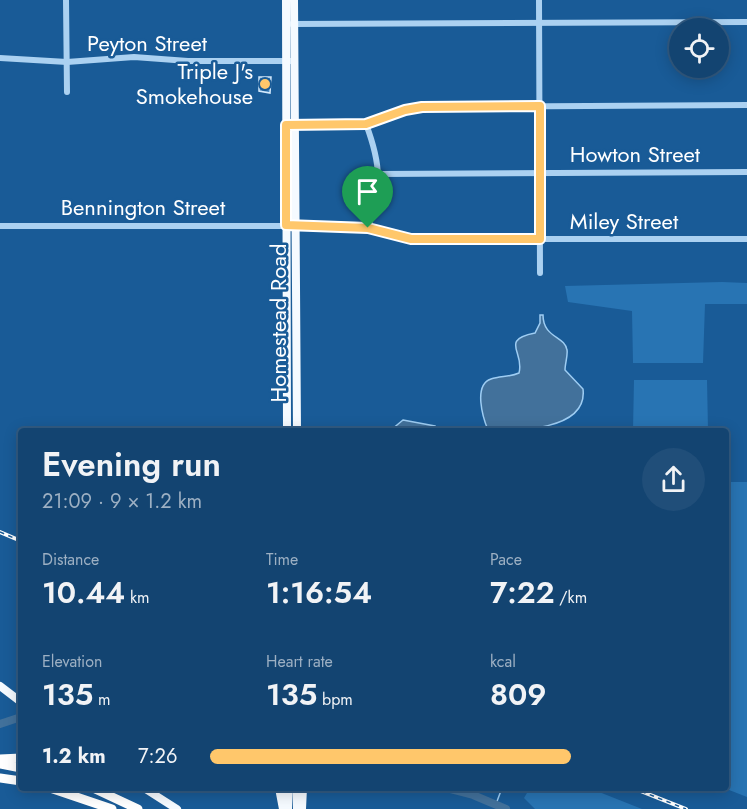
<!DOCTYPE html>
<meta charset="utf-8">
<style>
body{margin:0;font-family:Jost,sans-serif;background:#204e79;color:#f1f3f6;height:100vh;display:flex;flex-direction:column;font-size:22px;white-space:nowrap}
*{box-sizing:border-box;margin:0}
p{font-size:20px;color:#9db0c3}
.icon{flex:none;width:33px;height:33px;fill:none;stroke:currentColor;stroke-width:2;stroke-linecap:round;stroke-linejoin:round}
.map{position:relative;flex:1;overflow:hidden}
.sheet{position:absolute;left:18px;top:428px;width:711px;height:363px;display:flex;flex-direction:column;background:#134471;border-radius:6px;box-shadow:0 3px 15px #0003,0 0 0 2px #325c84}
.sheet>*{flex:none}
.tools{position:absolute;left:669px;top:18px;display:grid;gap:12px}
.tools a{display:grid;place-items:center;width:60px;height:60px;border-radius:50%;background:#134471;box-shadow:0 3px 15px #0003,0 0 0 2px #325c84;font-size:30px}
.pin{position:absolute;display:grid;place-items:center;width:51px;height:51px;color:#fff;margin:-62px -26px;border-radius:50% 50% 50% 0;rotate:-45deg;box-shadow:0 0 6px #0007}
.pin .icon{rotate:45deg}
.round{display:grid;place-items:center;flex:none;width:63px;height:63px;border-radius:32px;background:#204e79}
.overview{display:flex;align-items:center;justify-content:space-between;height:102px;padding:0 24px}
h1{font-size:33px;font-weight:600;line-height:45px}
.figures{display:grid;grid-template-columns:repeat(3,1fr);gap:9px;height:102px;padding:6px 24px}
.figures div{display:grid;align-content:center}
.figures b{font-size:30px;font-weight:600}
.figures small{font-size:16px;font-weight:400}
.figures p{font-size:16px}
ul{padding:0 24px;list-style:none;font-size:20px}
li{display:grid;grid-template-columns:96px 72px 1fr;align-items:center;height:45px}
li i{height:15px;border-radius:8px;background:#ffc76b}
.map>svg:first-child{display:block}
.green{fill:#2874b3}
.water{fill:#42719b;stroke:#9ecdf3;stroke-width:1.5}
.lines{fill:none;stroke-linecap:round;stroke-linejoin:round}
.stream{stroke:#9ecdf3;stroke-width:1.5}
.river{stroke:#42719b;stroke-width:8}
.building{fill:#4184be;stroke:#d3e9fc;stroke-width:1.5}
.minor{stroke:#abd1f1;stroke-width:6}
.major{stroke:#f5faff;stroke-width:8}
.highway{stroke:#fff;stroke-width:9}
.rail-casing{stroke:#fff;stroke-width:4}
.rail{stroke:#195b97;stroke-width:1.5;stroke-dasharray:4.5;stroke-linecap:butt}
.route-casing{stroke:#fff;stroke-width:12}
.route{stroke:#ffc76b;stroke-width:8}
.poi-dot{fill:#ffc76b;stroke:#195b97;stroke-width:2}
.labels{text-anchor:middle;stroke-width:5;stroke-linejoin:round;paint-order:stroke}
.street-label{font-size:22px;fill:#fff;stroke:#195b97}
.poi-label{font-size:22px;fill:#fff;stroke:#195b97;text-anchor:end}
</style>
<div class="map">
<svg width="747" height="809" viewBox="0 0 747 809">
<rect width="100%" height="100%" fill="#195b97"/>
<g class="green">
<polygon points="722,282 747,283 747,304 705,304 703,363 633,363 632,311 568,302 565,286"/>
<polygon points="634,380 707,380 708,430 633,430"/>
<polygon points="726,482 747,482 747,797 724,788 726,788"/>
<polygon points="530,788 589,788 642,809 535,809 524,798"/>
</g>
<g class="water">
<path d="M540,315H543C543,338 565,336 567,350C568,355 565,364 565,370L583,389C588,431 516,431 488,430C483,418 473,385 491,379C500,376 510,377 519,373C525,352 499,340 535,333L540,323Z"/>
<polygon points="403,420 435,426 440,430 391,430"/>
</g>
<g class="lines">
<polyline class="stream" points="496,804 502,788"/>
<g class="river">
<polyline points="0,724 21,717"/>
<polyline points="446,788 473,795 506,809"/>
</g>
</g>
<polygon class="building" points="259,77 271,77 270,93 259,91"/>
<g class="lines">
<g class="minor">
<polyline points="66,0 67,92"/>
<polyline points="539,0 540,273"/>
<polyline points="292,24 747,22"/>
<polyline points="0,58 67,62 134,57 188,61 293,61"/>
<path d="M366,124C382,167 381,184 368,228"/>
<polyline points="286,125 366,124 405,110 422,107 747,105"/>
<polyline points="380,174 747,172"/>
<polyline points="0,226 346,226 368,228 411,239 747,239"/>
</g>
<g class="major">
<polyline points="286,0 287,430"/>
<polyline points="294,0 297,430"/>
<polyline points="0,686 21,702"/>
<polyline points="144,788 177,809"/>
<polyline points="279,788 283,809"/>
<polyline points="296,788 297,809"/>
<polyline points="288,809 288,788"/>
<polyline points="302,809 303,788"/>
</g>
<g class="highway">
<polyline points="0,759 21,758"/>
<polyline points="0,764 21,768"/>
<polyline points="0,778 21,781"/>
<polyline points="50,788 112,809"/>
<polyline points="93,788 138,809"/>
</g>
<defs>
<g id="rail">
<polyline points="0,532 21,541"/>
<polyline points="633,788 686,809"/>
</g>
</defs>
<use href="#rail" class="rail-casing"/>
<use href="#rail" class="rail"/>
</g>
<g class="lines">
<defs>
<polygon id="route" points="540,106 540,239 411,239 368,228 286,225 286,125 366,124 405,110 422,107"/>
</defs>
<use href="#route" class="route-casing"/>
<use href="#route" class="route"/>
</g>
<circle class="poi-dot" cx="265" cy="84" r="6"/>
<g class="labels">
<g class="street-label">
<text x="147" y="51">Peyton Street</text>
<text x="635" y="162">Howton Street</text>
<text x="143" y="215">Bennington Street</text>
<text x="624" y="229">Miley Street</text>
<text transform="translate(278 323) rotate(-90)" y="8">Homestead Road</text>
</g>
<g class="poi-label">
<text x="253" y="79">Triple J's<tspan x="253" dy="25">Smokehouse</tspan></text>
</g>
</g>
</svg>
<div class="tools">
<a><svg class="icon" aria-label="locate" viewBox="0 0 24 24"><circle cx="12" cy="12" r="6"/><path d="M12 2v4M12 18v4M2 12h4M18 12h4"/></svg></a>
</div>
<div class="pin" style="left:368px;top:228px;background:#1e9e55"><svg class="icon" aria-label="arrive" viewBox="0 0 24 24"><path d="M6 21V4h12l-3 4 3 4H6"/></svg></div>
<section class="sheet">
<div class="overview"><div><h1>Evening run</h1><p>21:09 · 9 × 1.2 km</p></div><a class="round"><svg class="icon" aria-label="share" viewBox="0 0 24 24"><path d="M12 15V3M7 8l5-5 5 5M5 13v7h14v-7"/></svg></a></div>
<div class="figures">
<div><p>Distance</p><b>10.44<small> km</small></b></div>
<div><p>Time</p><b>1:16:54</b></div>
<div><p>Pace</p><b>7:22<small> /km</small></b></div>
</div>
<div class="figures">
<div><p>Elevation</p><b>135<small> m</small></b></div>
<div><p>Heart rate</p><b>135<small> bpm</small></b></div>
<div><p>kcal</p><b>809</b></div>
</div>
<ul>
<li><b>1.2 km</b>7:26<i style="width:73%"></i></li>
</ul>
</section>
</div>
